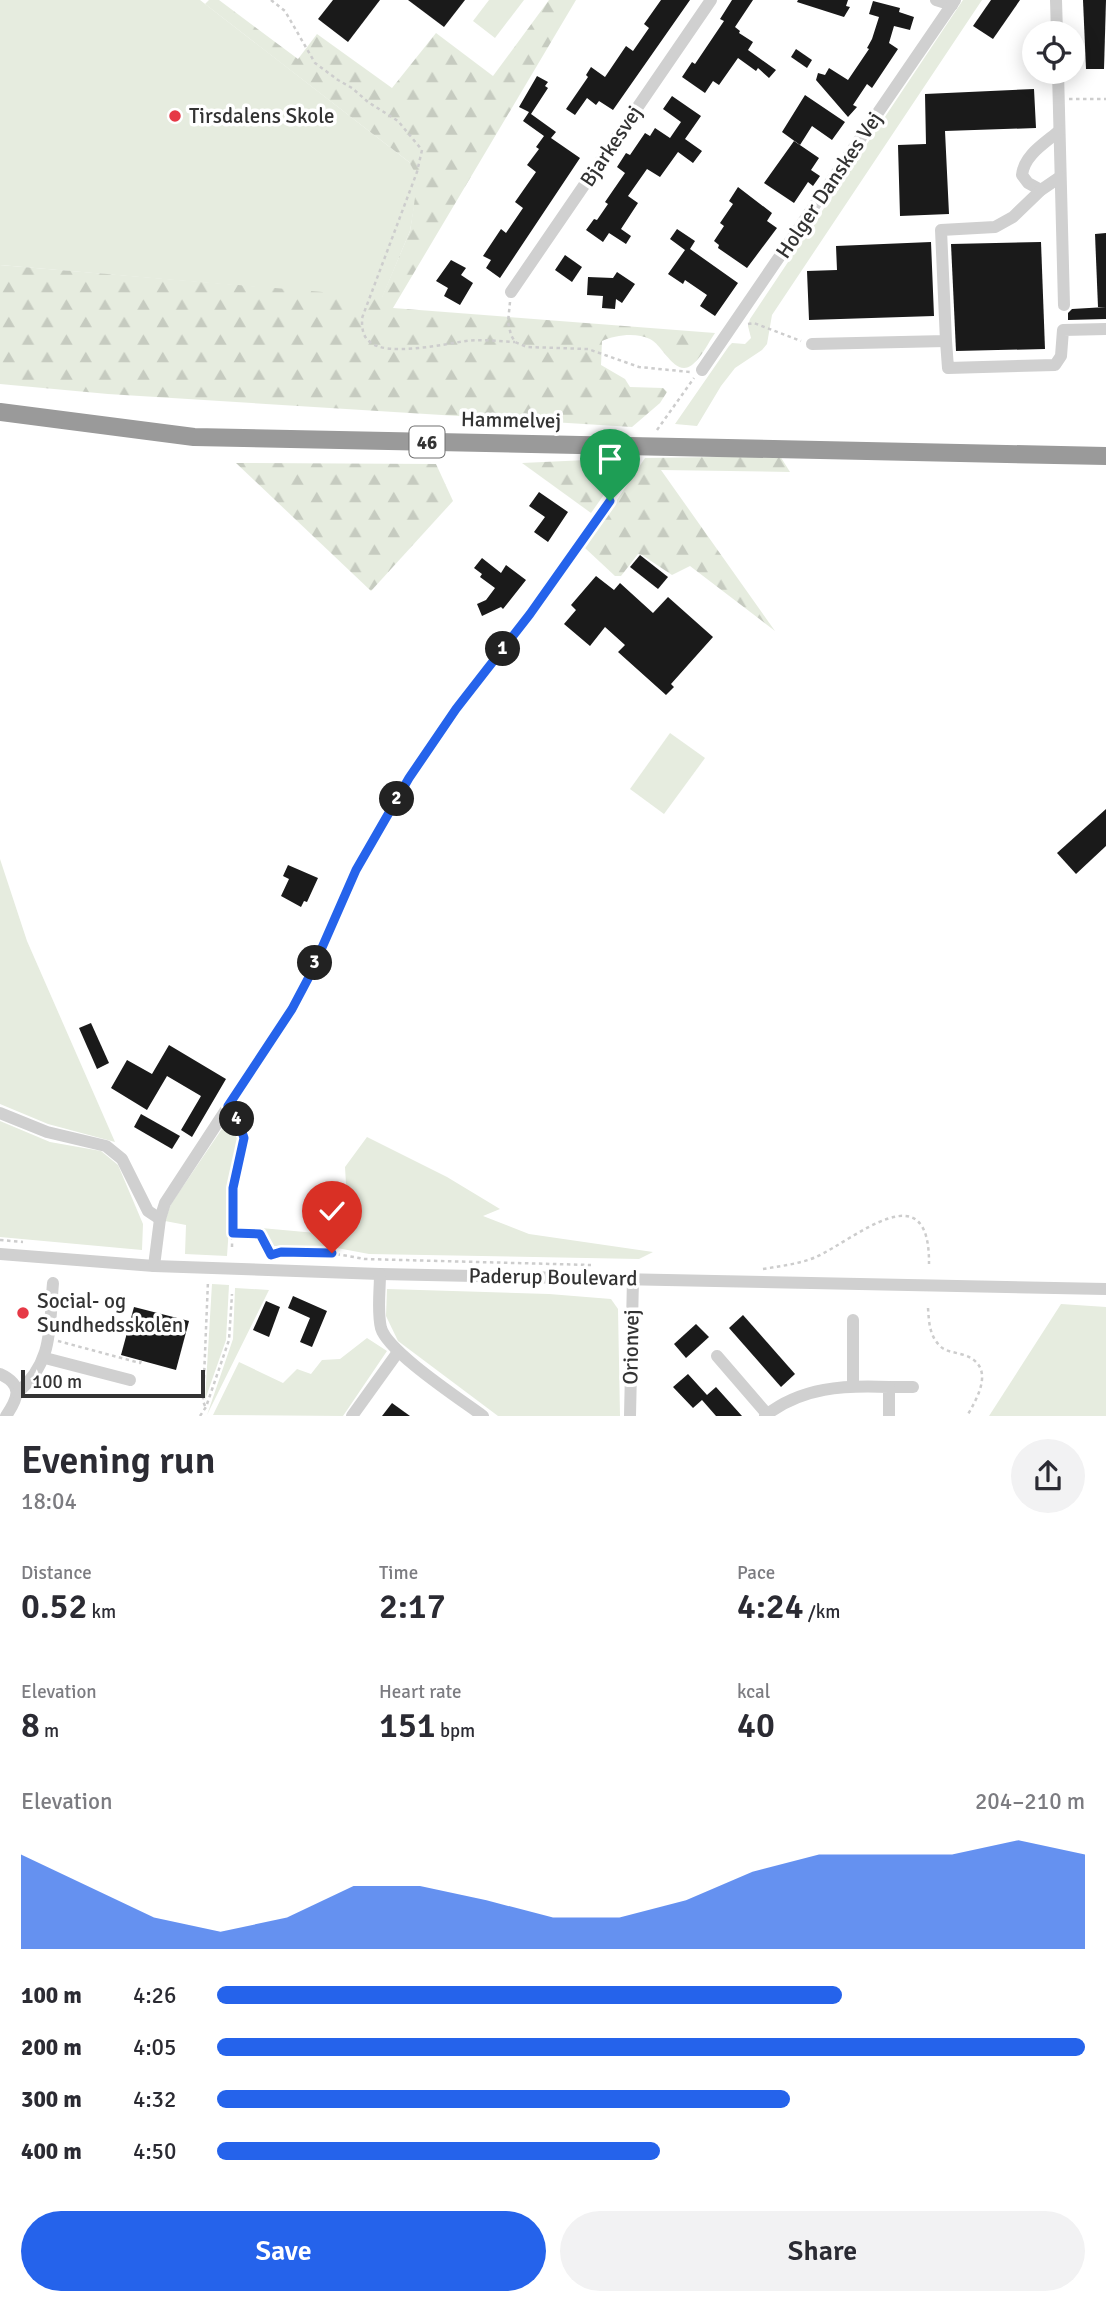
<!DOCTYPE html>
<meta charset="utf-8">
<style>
body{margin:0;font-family:Signika,sans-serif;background:#f2f2f3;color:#2b2b33;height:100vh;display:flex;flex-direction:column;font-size:26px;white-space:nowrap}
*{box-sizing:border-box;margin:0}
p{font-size:23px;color:#7c7c81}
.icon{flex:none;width:38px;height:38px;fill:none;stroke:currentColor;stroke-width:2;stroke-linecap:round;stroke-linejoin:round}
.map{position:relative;height:1416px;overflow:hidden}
.side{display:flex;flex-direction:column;background:#fff;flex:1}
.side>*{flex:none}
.fabs{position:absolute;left:1022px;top:21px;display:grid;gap:14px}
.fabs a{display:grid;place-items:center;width:63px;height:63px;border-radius:50%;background:#fff;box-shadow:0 4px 18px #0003;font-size:35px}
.scale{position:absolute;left:21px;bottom:18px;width:184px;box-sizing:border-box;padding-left:7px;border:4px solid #333;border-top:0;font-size:19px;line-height:24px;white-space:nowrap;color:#333;-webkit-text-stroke:5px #fff;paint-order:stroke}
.pin{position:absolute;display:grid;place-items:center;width:60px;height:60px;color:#fff;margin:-72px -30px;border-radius:50% 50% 50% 0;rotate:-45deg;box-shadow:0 0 7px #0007}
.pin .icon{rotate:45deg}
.km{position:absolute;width:35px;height:35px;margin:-18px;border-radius:50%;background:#222;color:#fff;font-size:19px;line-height:35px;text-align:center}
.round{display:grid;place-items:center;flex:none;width:74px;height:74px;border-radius:37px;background:#f2f2f3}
.head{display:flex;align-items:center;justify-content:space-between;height:119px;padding:0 21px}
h1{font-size:38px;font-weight:600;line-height:52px}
.figures{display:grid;grid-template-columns:repeat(3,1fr);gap:10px;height:119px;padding:7px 21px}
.figures div{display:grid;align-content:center}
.figures b{font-size:35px;font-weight:600}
.figures small{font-size:19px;font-weight:400}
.figures p{font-size:19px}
.chart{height:196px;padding:14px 21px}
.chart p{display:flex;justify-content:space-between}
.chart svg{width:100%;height:126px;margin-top:7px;fill:#2563eb;opacity:.7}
.cta{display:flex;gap:14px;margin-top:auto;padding:14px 21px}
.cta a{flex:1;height:80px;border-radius:42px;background:#2563eb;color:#fff;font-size:28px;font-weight:600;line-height:80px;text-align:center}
.cta a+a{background:#f2f2f3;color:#2b2b33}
ul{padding:0 21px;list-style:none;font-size:23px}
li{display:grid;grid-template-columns:112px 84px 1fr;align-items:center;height:52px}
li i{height:18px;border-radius:9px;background:#2563eb}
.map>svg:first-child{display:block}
.grass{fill:#e6ecdf}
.forest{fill:url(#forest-firs)}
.building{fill:#1a1a1a}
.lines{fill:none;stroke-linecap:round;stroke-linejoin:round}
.path{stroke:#cdcdcd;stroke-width:2.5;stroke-dasharray:3.5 3.5;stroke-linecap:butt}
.minor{stroke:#d0d0d0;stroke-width:12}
.highway{stroke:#9a9a9a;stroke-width:18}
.route-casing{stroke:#fff;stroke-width:14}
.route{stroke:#2563eb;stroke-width:9}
.poi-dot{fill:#e63946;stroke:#fff;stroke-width:2.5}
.labels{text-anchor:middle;stroke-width:7;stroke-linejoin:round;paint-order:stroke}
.shield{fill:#fff;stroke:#707070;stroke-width:2}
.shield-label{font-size:19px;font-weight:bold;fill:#333}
.poi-label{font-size:21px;fill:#333;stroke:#fff;text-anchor:start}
.street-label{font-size:21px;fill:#333;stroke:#fff}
</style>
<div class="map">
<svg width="1106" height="1416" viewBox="0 0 1106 1416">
<defs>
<pattern id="forest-firs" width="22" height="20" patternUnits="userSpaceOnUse" patternTransform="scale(1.75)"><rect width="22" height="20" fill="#e6ecdf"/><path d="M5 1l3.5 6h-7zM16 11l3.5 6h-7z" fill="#c6cbc0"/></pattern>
</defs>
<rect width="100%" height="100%" fill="#fff"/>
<g class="grass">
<polygon points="0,0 200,0 409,162 419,178 410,231 382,298 0,265"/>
<polygon points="489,0 524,0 495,38 473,21"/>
<polygon points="963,0 982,0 772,315 767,344 762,350 735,368 721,386 697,426 675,424 729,346 732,343 745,344 751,338 748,326 750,319"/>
<polygon points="670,733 705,758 664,814 630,789"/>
<polygon points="0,859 27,941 115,1142 48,1124 0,1104"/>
<polygon points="230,1117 233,1118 241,1137 232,1184 227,1256 185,1254 186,1225 165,1221 171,1204"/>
<polygon points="0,1121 50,1142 101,1151 118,1165 143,1224 142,1250 0,1237"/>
<polygon points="367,1137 447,1177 500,1209 483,1216 529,1234 653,1252 639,1259 369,1254 337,1248 274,1246 261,1228 349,1236 345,1167"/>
<polygon points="212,1284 229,1285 226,1340 205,1400"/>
<polygon points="235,1288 269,1290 207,1415 233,1339"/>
<polygon points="387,1289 549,1294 611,1299 618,1309 620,1416 498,1416 398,1341 386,1316"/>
<polygon points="1061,1304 1106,1307 1106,1416 989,1416"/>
<polygon points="367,1338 387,1351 343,1416 213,1415 239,1362 283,1383 297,1369 311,1374 322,1360 340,1359"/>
</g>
<g class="forest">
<path d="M209,0H219L298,59L317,34L392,88L436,33L493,76L549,0H576L393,308L715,333C708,343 702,357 692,365C675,378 663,345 650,339C636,332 615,335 602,341L601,365L625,379L630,387L663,388L667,392L660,403L632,427L108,394L0,384V265L382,297L410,231L418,178L409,162L205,4Z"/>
<polygon points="780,456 790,472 661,470 775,631 690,566 672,575 642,555 638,554 621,576 615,576 585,548 645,458"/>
<polygon points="630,458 591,513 522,463"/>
<polygon points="236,463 436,464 453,501 371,591"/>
</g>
<g class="building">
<polygon points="333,0 380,0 348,42 318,19"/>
<polygon points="408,0 465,0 444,27"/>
<polygon points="661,0 690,0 613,110 599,101 596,105 587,98 575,115 566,109 588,77 586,75 591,67 605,77 626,46 633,51 649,28 644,24"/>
<polygon points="732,0 753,0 735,27 740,31 739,33 753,42 748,50 776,70 769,78 758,68 756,71 738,58 719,85 713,81 705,93 682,77 692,62 695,64 724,21 720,19"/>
<polygon points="798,0 848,0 846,6 850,7 844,17 797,2"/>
<polygon points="991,0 1020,0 993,39 973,26"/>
<polygon points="1083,0 1106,0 1104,69 1086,69"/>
<polygon points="873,1 900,8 899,12 914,17 910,30 894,26 889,43 898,49 872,88 867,84 853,105 857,107 848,117 816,80 818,73 825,75 829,68 848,80 869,49 867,48 872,39 879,17 869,14"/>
<polygon points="796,49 812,60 807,68 791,57"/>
<polygon points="537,76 548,82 545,86 548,88 531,114 556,132 551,138 580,158 500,278 486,268 491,260 483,256 501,229 506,233 523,208 515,202 536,172 527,165 539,149 536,147 544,136 523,121 529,112 519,107"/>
<polygon points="1034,89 1036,128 945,131 949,214 900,216 898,145 926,144 925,94"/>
<polygon points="805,95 845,122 832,140 812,126 800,145 782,132"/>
<polygon points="672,96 701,116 685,139 702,151 693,163 678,152 660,177 647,169 628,196 638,203 621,229 631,236 626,244 609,233 603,242 586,230 594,219 597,220 608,204 605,202 625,173 617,167 626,153 630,155 645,133 650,136 655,128 670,138 681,122 663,109"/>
<polygon points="794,141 819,158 811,170 820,176 813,186 808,182 794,203 764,183"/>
<polygon points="738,187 772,213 767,221 777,228 747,268 718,248 719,245 714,241 724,226 720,223 733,204 729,201"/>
<polygon points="677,229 695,241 690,249 738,283 715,316 700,306 707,295 685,280 683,284 668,274 685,250 670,239"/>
<polygon points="1106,233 1106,307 1098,307 1095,234"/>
<polygon points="931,242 934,316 809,320 807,271 837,270 836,246"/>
<polygon points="1041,242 1045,349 956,351 951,244"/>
<polygon points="565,255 582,267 572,282 555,270"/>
<polygon points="451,260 466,268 461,275 473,283 460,305 444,296 448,288 436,281"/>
<polygon points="617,272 635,284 622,303 616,299 615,309 602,308 603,296 587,295 588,277 613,278"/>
<polygon points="1106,307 1106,319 1068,320 1068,313 1072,309"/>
<polygon points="539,492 568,512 548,542 534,532 545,517 529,506"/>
<polygon points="640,555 668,577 658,589 630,567"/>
<polygon points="482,558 501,573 506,565 526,580 503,609 501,607 482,616 477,604 486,600 495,588 480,577 482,574 474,568"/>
<polygon points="596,576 614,590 620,583 653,613 668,597 713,637 671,684 674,687 666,695 618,652 625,645 605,627 590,646 564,624 576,610 571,605"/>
<polygon points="1106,809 1106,846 1076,874 1057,853"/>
<polygon points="288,865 318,878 307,902 304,901 301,907 281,896 289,879 283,876"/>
<polygon points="91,1023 109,1063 97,1069 79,1028"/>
<polygon points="169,1045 226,1079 192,1137 181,1130 201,1096 167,1076 147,1110 111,1088 127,1060 152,1074"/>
<polygon points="141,1114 180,1136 172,1149 134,1127"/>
<polygon points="293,1296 327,1311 312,1347 300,1342 310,1318 288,1308"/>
<polygon points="266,1301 280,1307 269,1337 253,1330"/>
<polygon points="134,1307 189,1321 176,1370 121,1355"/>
<polygon points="743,1315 795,1374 781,1387 729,1328"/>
<polygon points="696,1324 709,1337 686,1358 674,1344"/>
<polygon points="688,1374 707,1395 716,1387 742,1416 716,1416 702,1400 693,1408 673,1387"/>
<polygon points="392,1403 410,1416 382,1416"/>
</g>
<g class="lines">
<g class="path">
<path d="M271,0L285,11L315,63L338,80L352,88L368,102L398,121L422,150L417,172L362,318C362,327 362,336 370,342C387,357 445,344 466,341C482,339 499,341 515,342"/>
<polyline points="1069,99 1106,99"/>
<polyline points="510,302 508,322 511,335 515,342 527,347 588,349 639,367 690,372"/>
<polyline points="748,324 754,323 801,341"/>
<polyline points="657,430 694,378"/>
<polyline points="616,492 637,461"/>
<polyline points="233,1233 260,1234 271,1255"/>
<polyline points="0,1240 23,1242"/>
<polyline points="232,1247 233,1188 244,1138 236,1118"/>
<path d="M267,1257C297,1247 334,1253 364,1259L591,1265"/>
<path d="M763,1269C781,1266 799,1264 816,1257C857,1238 930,1171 929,1264"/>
<path d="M928,1308C929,1321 929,1334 939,1345C945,1352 955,1352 964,1355C996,1366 978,1397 967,1416"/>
<polyline points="58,1341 140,1363 141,1360"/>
<polyline points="205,1406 203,1401 208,1281"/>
<polyline points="200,1416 206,1407 229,1340 232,1294"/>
</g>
<g class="minor">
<polyline points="936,0 952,5"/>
<polyline points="1056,0 1057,33"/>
<polyline points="1058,72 1064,305"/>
<path d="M1041,190L1028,183L1022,175C1024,155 1045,143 1059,131"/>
<polyline points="511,292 711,0"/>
<polyline points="946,341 948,368 1055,365 1061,356 1063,330 1106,329"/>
<polyline points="812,344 946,341 941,230 995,227 1013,217 1041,190 1060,177"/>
<polyline points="702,370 955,0"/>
<polyline points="0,1113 47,1132 106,1146 122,1159 148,1211 160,1219"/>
<polyline points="0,1254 154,1266 380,1274 1106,1289"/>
<polyline points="154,1266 160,1219 165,1203 292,1009 310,975 356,870 409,778 456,709 530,614 610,501"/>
<path d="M380,1274C380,1291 377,1311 381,1328C388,1352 460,1399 483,1416"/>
<polyline points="853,1320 853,1386"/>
<polyline points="717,1356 767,1414"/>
<polyline points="45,1358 130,1380"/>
<path d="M0,1374C24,1385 18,1398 6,1416"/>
<polyline points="889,1387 913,1387"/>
<path d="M17,1393C54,1362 49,1327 53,1283"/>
<polyline points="352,1416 398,1352"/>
<polyline points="630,1416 633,1278"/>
<path d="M765,1416C801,1387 845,1385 889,1387V1416"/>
</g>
<polyline class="highway" points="0,412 194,437 1106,456"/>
</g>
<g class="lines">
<defs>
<polyline id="route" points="332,1253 281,1252 271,1255 260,1234 233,1233 233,1188 244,1138 239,1123 228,1106 292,1009 310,975 356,870 409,778 456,709 530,614 610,501"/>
</defs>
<use href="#route" class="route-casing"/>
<use href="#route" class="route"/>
</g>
<g class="poi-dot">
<circle cx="175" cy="116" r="7"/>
<circle cx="23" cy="1313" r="7"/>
</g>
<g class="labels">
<rect class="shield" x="409.5" y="426.5" width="35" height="31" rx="5"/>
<g class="shield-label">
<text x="427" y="449">46</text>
</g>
<g class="poi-label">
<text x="189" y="123">Tirsdalens Skole</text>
<text x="37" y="1308">Social- og<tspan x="37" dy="24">Sundhedsskolen</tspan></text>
</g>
<g class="street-label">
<text transform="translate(611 146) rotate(-56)" y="7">Bjarkesvej</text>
<text transform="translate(829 185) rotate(-56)" y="7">Holger Danskes Vej</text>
<text transform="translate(511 420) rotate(1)" y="7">Hammelvej</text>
<text transform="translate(553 1277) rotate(1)" y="7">Paderup Boulevard</text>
<text transform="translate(631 1347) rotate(-89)" y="7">Orionvej</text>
</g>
</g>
</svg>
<div class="fabs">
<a><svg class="icon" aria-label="locate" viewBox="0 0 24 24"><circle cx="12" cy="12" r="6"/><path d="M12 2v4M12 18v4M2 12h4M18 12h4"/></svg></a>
</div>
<div class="scale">100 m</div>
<div class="pin" style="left:610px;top:501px;background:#1e9e55"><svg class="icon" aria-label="arrive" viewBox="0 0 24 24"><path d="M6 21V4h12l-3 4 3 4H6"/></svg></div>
<div class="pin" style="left:332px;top:1253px;background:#d93025"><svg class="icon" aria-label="check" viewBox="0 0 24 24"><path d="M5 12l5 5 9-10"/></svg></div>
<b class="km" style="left:503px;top:649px">1</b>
<b class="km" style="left:397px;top:799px">2</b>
<b class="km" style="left:315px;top:963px">3</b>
<b class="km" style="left:237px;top:1119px">4</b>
</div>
<section class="side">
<div class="head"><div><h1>Evening run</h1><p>18:04</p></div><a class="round"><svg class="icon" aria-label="share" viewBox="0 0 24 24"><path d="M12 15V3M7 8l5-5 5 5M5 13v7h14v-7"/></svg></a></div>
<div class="figures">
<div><p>Distance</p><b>0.52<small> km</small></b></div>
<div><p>Time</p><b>2:17</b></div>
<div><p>Pace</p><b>4:24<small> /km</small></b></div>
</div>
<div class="figures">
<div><p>Elevation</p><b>8<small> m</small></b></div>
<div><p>Heart rate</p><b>151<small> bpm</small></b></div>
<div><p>kcal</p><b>40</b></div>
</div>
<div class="chart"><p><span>Elevation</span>204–210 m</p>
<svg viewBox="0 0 160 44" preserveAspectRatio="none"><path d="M0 44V11L10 22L20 33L30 38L40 33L50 22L60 22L70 27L80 33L90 33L100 27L110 17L120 11L130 11L140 11L150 6L160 11V44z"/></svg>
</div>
<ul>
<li><b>100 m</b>4:26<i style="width:72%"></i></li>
<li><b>200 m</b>4:05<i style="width:100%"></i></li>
<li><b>300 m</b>4:32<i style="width:66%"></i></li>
<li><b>400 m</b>4:50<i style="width:51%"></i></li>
</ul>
<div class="cta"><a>Save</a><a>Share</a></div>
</section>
